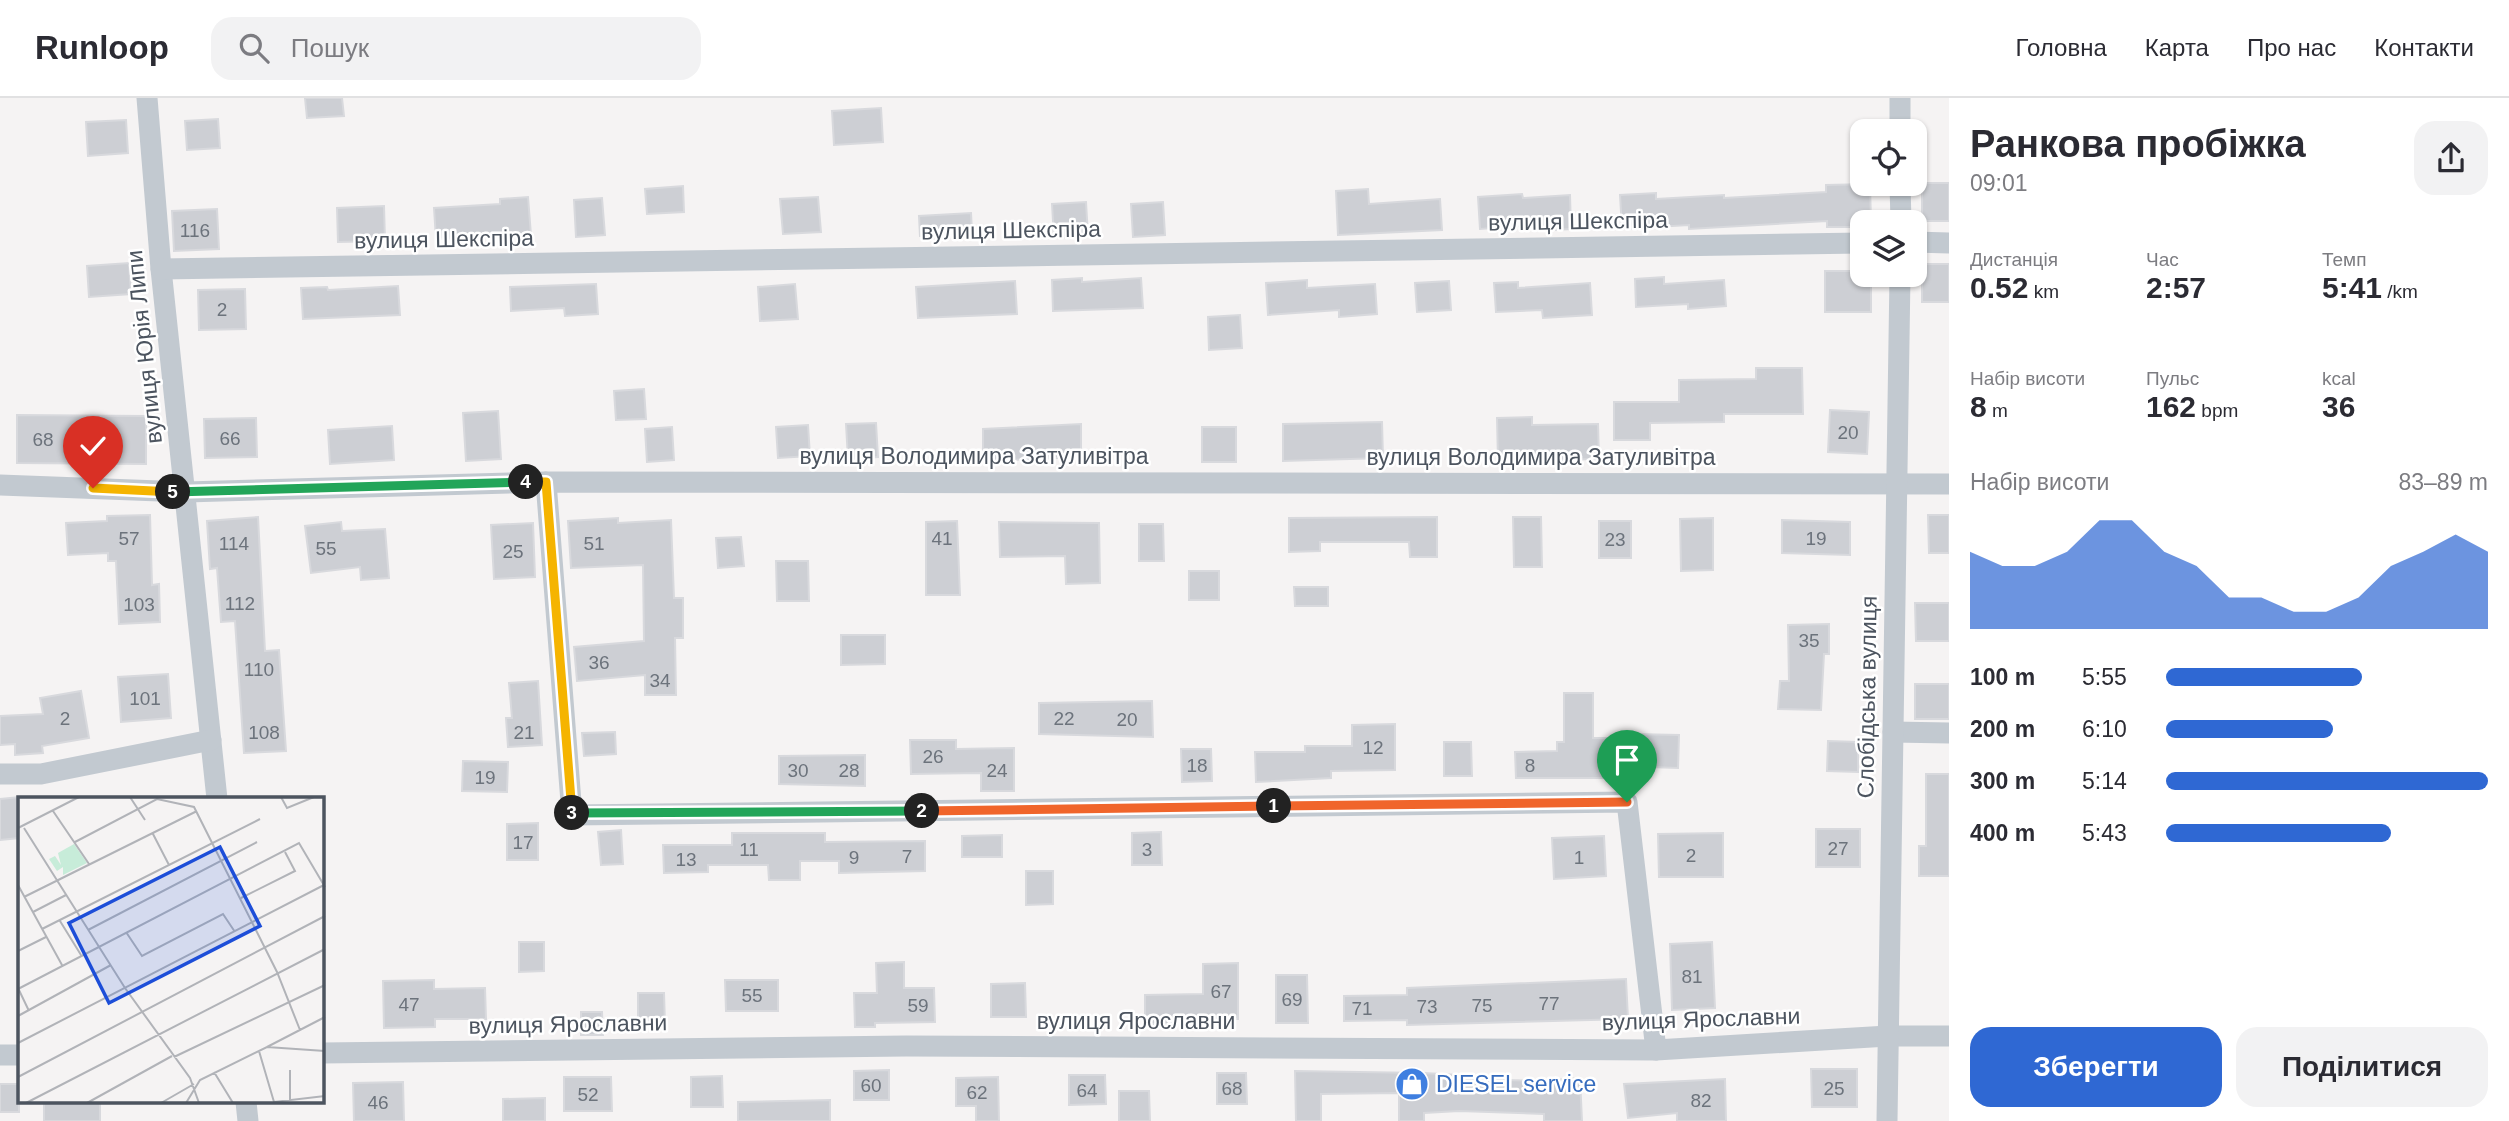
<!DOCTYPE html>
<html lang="uk">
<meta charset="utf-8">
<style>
body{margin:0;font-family:Helvetica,sans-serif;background:#f2f2f3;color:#2b2b33;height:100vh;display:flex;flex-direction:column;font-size:26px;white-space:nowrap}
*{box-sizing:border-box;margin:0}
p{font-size:23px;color:#7c7c81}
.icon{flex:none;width:38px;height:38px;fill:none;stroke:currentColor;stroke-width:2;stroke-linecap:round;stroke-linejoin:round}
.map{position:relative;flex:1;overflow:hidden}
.details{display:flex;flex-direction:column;background:#fff;width:560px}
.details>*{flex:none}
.buttons{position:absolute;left:1850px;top:21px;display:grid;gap:14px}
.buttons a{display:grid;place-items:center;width:77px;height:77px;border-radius:14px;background:#fff;box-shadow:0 2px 5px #0004;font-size:35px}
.pin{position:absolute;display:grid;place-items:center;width:60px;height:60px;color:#fff;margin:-72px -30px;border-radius:50% 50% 50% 0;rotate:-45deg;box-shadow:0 0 7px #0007}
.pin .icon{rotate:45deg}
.km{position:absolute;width:35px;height:35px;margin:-18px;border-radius:50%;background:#222;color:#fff;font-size:19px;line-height:35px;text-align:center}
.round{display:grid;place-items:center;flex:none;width:74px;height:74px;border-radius:21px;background:#f2f2f3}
.summary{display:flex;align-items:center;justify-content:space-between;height:119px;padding:0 21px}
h1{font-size:38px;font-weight:600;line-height:52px}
.metrics{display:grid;grid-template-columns:repeat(3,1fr);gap:10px;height:119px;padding:7px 21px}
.metrics div{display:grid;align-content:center}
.metrics b{font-size:30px;font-weight:600}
.metrics small{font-size:19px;font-weight:400}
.metrics p{font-size:19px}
.chart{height:196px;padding:14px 21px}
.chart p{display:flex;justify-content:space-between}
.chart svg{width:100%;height:126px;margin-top:7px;fill:#2f68d3;opacity:.7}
.action{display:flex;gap:14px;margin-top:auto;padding:14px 21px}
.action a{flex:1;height:80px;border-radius:21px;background:#2f68d3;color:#fff;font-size:28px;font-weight:600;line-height:80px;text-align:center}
.action a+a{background:#f2f2f3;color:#2b2b33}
ul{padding:0 21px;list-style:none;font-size:23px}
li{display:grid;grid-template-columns:112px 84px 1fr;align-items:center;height:52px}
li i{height:18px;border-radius:9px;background:#2f68d3}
header{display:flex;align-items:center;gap:42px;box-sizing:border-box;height:98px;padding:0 35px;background:#fff;border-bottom:2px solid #e1e1e2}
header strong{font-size:33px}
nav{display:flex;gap:38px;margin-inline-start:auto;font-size:24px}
.search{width:490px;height:63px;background:#f2f2f3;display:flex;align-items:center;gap:18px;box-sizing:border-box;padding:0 24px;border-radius:21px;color:#7c7c81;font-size:26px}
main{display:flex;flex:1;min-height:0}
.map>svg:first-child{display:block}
.building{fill:#cdcfd4;stroke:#d8d9dd;stroke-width:2}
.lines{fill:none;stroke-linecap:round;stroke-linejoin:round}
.street{stroke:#c2c9d0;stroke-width:21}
.split-1-casing{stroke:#fff;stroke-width:14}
.split-2-casing{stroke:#fff;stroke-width:14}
.split-3-casing{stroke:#fff;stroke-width:14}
.split-4-casing{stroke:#fff;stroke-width:14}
.split-5-casing{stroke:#fff;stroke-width:14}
.split-6-casing{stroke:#fff;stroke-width:14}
.split-1{stroke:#f0652b;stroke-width:9}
.split-2{stroke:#f0652b;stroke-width:9}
.split-3{stroke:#22a559;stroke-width:9}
.split-4{stroke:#f5b400;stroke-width:9}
.split-5{stroke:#22a559;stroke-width:9}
.split-6{stroke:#f5b400;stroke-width:9}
.labels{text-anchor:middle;stroke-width:5;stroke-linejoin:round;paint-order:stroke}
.number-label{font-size:19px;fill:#6c737c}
.street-label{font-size:23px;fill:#4c545f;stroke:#fff}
.shop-label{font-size:23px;fill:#366cbe;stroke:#fff;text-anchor:start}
.inset-road{fill:none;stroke:#b1b3b8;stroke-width:2}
.view{fill:#1d4ed8;fill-opacity:0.15;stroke:#1d4ed8;stroke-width:3.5}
.inset-edge{fill:none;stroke:#4c545f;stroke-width:3.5}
</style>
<header>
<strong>Runloop</strong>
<div class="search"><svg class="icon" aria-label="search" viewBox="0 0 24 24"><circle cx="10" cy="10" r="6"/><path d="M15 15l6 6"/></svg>Пошук</div>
<nav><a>Головна</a><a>Карта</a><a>Про нас</a><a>Контакти</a></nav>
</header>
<main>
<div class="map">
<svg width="1949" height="1023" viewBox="0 0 1949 1023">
<rect width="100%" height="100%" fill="#f5f3f3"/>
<g class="building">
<polygon points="305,0 342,0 344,18 307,20"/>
<polygon points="881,10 883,44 834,47 832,13"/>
<polygon points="218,21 220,50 187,52 185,23"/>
<polygon points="126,22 128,55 88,58 86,24"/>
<rect x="1922" y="85" width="27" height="38"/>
<polygon points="1870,86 1871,124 1862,124 1862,129 1827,129 1827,123 1689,131 1689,127 1622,131 1620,97 1656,95 1656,101 1724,97 1724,100 1826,94 1826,87"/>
<polygon points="683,88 684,114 647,116 645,91"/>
<polygon points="1368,91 1369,106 1440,101 1442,132 1338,137 1336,93"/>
<polygon points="1522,96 1523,100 1570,97 1571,131 1536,133 1536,127 1480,131 1478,99"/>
<polygon points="528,99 531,137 436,141 434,110 500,106 500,101"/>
<polygon points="818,99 821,134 783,136 780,101"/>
<polygon points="602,100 605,137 576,139 574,102"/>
<polygon points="1086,104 1088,138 1054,140 1052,106"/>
<polygon points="1163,104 1165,137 1133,139 1131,106"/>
<polygon points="384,108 385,143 338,144 337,110"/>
<polygon points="217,111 219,151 174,153 172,113"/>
<polygon points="971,115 972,134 920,138 919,118"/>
<polygon points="129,165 131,196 89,199 87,168"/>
<rect x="1922" y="166" width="27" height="38"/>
<polygon points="1825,173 1862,173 1862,177 1871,177 1871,214 1825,214"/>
<polygon points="1664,179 1664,186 1724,182 1726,208 1688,211 1688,206 1636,209 1635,181"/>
<polygon points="1082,180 1082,184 1141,180 1143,210 1053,213 1052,182"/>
<polygon points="1307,182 1307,190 1375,186 1377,216 1339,219 1339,212 1268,217 1266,185"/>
<polygon points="1015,183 1017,216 918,220 916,189"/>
<polygon points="1449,183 1451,212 1417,214 1415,185"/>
<polygon points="1518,184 1518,190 1590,185 1592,217 1543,220 1542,212 1496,214 1494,185"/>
<polygon points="596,186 598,216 565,218 564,210 511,213 510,189"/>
<polygon points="795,186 798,221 760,223 758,189"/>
<polygon points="398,188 400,217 303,221 301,190 327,189 328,192"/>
<polygon points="245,191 246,231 199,232 198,192"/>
<polygon points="1240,217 1242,250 1209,252 1208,219"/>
<polygon points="1756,270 1802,270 1803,316 1724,316 1724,324 1650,325 1650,342 1614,342 1614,304 1679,304 1679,282 1756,281"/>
<polygon points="644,291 646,321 616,322 614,293"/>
<polygon points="1830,312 1869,314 1867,356 1828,354"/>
<polygon points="498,313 501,361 466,363 463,315"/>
<polygon points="17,317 146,318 146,366 17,365"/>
<polygon points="1532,319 1532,327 1598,326 1599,361 1498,363 1497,320"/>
<polygon points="256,320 257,359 205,360 204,321"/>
<polygon points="1382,324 1383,360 1283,363 1283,326"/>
<polygon points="876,325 878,359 848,361 846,326"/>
<polygon points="1081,326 1081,359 983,363 983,331"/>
<polygon points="808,327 810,358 778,360 776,329"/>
<polygon points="392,328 394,362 330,366 328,332"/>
<polygon points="672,329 674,362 647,364 645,331"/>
<rect x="1202" y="329" width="34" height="35"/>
<polygon points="150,417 152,487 159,486 160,524 119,526 116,463 108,463 108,455 68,457 66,425 107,423 107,418"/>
<polygon points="1928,417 1949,417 1949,455 1929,455"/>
<polygon points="258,419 265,553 279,552 286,653 244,655 235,523 221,524 217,470 210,471 207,423"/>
<polygon points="1437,419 1437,459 1410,459 1409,444 1320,444 1320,453 1289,454 1289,420"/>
<polygon points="1513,419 1541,419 1542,469 1514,469"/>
<polygon points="618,420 618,425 671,422 674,500 683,500 683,540 675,540 676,597 645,597 645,577 577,583 574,549 644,543 643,467 571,470 568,423"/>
<polygon points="1713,420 1713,472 1681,473 1680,421"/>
<polygon points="1782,422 1850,424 1850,457 1782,455"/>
<polygon points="957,423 960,497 926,497 926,424"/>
<rect x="1599" y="423" width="32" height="37"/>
<polygon points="341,424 342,433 385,431 389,480 361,482 360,469 311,475 305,428"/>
<polygon points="999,424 1099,425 1100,485 1066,486 1065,458 1000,459"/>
<polygon points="533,425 535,479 494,481 491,427"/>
<polygon points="1139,426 1163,426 1164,463 1139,463"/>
<polygon points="741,439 744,468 718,470 716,440"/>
<polygon points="776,463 808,463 809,503 777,503"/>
<rect x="1189" y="473" width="30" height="29"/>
<polygon points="1294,489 1328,489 1328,508 1295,508"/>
<polygon points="1915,505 1949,505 1949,543 1916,543"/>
<polygon points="1829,526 1829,556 1824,556 1821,612 1778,611 1780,583 1789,583 1788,527"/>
<polygon points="841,537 885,537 885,566 841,567"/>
<polygon points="168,576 171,620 121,624 118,579"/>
<polygon points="538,583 542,647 508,649 506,620 512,620 509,585"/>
<rect x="1915" y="586" width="34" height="35"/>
<polygon points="81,593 89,640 42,648 43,655 15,657 15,646 0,647 0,618 43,616 40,600"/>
<polygon points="1564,595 1593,595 1593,640 1634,640 1634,636 1679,637 1678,670 1618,668 1618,680 1516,680 1515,654 1557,653 1557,644 1564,644"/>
<polygon points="1152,603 1153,639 1039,636 1039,605"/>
<polygon points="1395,626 1395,672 1331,673 1331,680 1256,684 1255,654 1305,654 1305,648 1352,648 1352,627"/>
<polygon points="615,634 616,656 584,658 582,635"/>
<polygon points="910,642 956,642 956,651 1014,650 1014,693 981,693 981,675 911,676"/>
<polygon points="1828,643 1858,644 1858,674 1827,673"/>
<polygon points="1444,644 1471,644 1472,678 1444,678"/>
<polygon points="1181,651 1211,651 1212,683 1182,684"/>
<polygon points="865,657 865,688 779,686 779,658"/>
<polygon points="463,663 508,664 507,694 462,693"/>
<polygon points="1926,676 1949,676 1949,778 1919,778 1919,748 1926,748"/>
<polygon points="19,699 19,740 0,742 0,701"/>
<polygon points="538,725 538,762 507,762 507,726"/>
<rect x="1816" y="731" width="44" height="38"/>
<polygon points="621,732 623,766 601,767 598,734"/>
<polygon points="1161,734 1162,767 1132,767 1132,735"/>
<polygon points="732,735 825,735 825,744 925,743 925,773 839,775 839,763 800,763 800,782 769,782 768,767 708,767 708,774 664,775 663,747 732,747"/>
<polygon points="1723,735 1723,779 1659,779 1658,736"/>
<polygon points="1002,737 1002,759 962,759 962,738"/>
<polygon points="1604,738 1606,778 1554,781 1552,740"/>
<polygon points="1026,773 1053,773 1053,806 1026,807"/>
<polygon points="519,844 544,844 544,873 519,874"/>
<polygon points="1712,844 1715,910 1672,912 1670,846"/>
<polygon points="904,864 904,890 934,890 935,924 875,925 875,929 855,929 854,895 877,895 876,865"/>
<polygon points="1238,865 1238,921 1174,921 1174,926 1145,926 1145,897 1203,896 1203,866"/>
<polygon points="1276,877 1307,877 1308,925 1276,925"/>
<polygon points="1626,881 1628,921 1407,927 1407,922 1344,923 1344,898 1407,897 1407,890"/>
<polygon points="434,882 434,891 485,890 486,921 435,921 435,929 384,930 383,883"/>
<polygon points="725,882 778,882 778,913 726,913"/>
<polygon points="1025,885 1026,919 991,919 991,886"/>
<polygon points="638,895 664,895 665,926 638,926"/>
<polygon points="581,914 602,914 603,937 581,937"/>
<polygon points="1811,971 1857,971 1857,1009 1812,1009"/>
<polygon points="889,972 889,1002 854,1002 854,973"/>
<polygon points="1295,973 1423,975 1459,977 1459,981 1542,983 1580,980 1582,1023 1544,1023 1544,1016 1459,1013 1424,1015 1424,1023 1399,1023 1399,995 1321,996 1321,1023 1296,1023"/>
<polygon points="1217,975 1246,975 1247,1006 1217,1006"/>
<polygon points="1069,977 1105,977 1106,1006 1069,1007"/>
<polygon points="722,978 723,1009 691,1009 691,979"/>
<polygon points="564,979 611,979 612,1013 564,1013"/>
<polygon points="998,979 999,1023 976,1023 976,1008 956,1008 956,980"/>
<polygon points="1725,981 1726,1023 1677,1023 1677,1015 1628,1020 1624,986"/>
<polygon points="403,984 404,1023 354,1023 353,985"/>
<rect x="0" y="986" width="19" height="28"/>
<polygon points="1119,993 1149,993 1150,1023 1119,1023"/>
<polygon points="545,1000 545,1023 503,1023 503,1001"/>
<polygon points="830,1002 830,1023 738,1023 738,1004"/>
<rect x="44" y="1004" width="56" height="19"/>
</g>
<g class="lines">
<g class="street">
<polyline points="147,0 161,171 217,701"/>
<polyline points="1900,0 1900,33"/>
<polyline points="1900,86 1901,124"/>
<polyline points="1914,144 1949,145"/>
<polyline points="161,171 1862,145"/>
<polyline points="546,384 572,717 1627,704 1656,952"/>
<polyline points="0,387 186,394 546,384 1949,386"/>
<polyline points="1893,634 1949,635"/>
<polyline points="0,676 41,676 211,642"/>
<polyline points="322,955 906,948 1656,952 1888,938 1949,938"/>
<polyline points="0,957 19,957"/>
<polyline points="246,1004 248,1023"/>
<polyline points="1887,1023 1900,177"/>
</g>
</g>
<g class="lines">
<defs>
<polyline id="split-1" points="1274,708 1627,704"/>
<polyline id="split-2" points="922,713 1274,708"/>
<polyline id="split-3" points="572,715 922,713"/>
<polyline id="split-4" points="526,384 546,384 572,715"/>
<polyline id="split-5" points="173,394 526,384"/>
<polyline id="split-6" points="93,390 173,394"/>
</defs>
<use href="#split-1" class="split-1-casing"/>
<use href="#split-2" class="split-2-casing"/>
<use href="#split-3" class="split-3-casing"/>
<use href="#split-4" class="split-4-casing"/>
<use href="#split-5" class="split-5-casing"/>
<use href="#split-6" class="split-6-casing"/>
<use href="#split-1" class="split-1"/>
<use href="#split-2" class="split-2"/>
<use href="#split-3" class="split-3"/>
<use href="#split-4" class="split-4"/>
<use href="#split-5" class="split-5"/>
<use href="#split-6" class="split-6"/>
</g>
<defs>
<symbol id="shop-disc" viewBox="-11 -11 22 22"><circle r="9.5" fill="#3f7fe0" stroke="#fff"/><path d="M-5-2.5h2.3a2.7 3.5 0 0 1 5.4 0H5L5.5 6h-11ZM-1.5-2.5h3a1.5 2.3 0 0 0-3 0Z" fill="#fff"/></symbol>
</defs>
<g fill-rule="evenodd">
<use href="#shop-disc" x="1393" y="967" width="38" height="38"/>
</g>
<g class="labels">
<g class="number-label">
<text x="195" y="139">116</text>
<text x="222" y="218">2</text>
<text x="1848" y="341">20</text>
<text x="230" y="347">66</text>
<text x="43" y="348">68</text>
<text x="129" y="447">57</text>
<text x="942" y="447">41</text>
<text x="1816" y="447">19</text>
<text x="1615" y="448">23</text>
<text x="234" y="452">114</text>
<text x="594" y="452">51</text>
<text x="326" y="457">55</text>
<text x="513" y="460">25</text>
<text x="240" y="512">112</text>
<text x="139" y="513">103</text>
<text x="1809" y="549">35</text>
<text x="599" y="571">36</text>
<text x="259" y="578">110</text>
<text x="660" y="589">34</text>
<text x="145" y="607">101</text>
<text x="65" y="627">2</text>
<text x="1064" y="627">22</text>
<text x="1127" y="628">20</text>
<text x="264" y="641">108</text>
<text x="524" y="641">21</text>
<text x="1373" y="656">12</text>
<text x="933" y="665">26</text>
<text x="1197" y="674">18</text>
<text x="1530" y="674">8</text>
<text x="798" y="679">30</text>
<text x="849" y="679">28</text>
<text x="997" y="679">24</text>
<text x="485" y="686">19</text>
<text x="523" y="751">17</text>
<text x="1838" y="757">27</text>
<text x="749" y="758">11</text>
<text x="1147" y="758">3</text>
<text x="1691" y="764">2</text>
<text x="907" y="765">7</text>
<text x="854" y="766">9</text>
<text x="1579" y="766">1</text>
<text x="686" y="768">13</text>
<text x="1692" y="885">81</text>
<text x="1221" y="900">67</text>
<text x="752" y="904">55</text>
<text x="1292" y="908">69</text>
<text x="1549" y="912">77</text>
<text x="409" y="913">47</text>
<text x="918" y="914">59</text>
<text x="1482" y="914">75</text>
<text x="1427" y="915">73</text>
<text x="1362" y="917">71</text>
<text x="871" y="994">60</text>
<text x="1232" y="997">68</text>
<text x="1834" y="997">25</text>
<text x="1087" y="999">64</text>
<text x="977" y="1001">62</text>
<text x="588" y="1003">52</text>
<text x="1701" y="1009">82</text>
<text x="378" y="1011">46</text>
</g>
<g class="street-label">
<text transform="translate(1578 123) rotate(-1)" y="8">вулиця Шекспіра</text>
<text transform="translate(1011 132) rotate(-1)" y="8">вулиця Шекспіра</text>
<text transform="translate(444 141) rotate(-1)" y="8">вулиця Шекспіра</text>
<text transform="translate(144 249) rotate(-96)" y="8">вулиця Юрія Липи</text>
<text x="974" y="366">вулиця Володимира Затуливітра</text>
<text x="1541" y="367">вулиця Володимира Затуливітра</text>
<text transform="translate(1867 599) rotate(-89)" y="8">Слобідська вулиця</text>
<text transform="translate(1701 921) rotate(-2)" y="8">вулиця Ярославни</text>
<text x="1136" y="931">вулиця Ярославни</text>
<text transform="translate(568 926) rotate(-1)" y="8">вулиця Ярославни</text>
</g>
<g class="shop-label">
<text x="1436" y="994">DIESEL service</text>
</g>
</g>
<g transform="translate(18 699)">
<rect width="306" height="306" fill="#f5f3f3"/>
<path d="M56,47L69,66L45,78V70L39,74L31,62L37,59L43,68L40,56Z" fill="#c7ecd9"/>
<path class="inset-road" d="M112,0L127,23M263,0L269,11L296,0M35,14L71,67M0,31L61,0M6,31L107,191L172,281L181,306M135,37L151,68M57,45L139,2L176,10L259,175L282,233M0,88L44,168M6,100L179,14M223,101L277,74L267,55M15,115L48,98M42,124L63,158M24,132L242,22M70,133L239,45M108,135L124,159L205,117L217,135M0,154L28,140M0,191L11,214M0,192L281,46L307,90M0,219L93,168M0,246L306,88M249,250L307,220M241,254L256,305L307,299M156,260L307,188M272,273V303M196,275L215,306M0,280L307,119M8,306L307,152M69,306L154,259M143,306L176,287M168,306L182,283L249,250L307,254"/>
<path class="view" d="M202,50L242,129L91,206L51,126Z"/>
<rect width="306" height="306" class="inset-edge"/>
</g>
</svg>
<div class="buttons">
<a><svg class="icon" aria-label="locate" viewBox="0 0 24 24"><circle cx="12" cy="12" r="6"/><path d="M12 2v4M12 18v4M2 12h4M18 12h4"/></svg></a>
<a><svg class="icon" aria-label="layers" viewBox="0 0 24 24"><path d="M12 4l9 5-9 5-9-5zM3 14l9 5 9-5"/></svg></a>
</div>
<div class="pin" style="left:1627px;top:704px;background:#1e9e55"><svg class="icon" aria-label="arrive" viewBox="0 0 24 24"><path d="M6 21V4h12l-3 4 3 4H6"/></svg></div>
<div class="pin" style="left:93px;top:390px;background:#d93025"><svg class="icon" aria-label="check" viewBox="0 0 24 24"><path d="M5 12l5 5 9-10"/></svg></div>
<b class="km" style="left:1274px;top:708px">1</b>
<b class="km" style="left:922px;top:713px">2</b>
<b class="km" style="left:572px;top:715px">3</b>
<b class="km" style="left:526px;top:384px">4</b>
<b class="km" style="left:173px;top:394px">5</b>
</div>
<section class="details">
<div class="summary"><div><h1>Ранкова пробіжка</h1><p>09:01</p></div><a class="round"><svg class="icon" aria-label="share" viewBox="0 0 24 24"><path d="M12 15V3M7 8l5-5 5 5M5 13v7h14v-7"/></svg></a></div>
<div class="metrics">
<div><p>Дистанція</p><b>0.52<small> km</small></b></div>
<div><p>Час</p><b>2:57</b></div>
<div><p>Темп</p><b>5:41<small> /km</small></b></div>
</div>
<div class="metrics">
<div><p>Набір висоти</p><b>8<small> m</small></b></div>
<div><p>Пульс</p><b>162<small> bpm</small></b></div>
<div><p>kcal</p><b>36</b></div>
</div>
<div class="chart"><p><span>Набір висоти</span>83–89 m</p>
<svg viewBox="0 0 160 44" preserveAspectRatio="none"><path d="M0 44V17L10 22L20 22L30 17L40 6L50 6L60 17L70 22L80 33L90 33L100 38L110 38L120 33L130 22L140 17L150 11L160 17V44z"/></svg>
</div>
<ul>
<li><b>100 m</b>5:55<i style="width:61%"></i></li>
<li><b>200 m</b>6:10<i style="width:52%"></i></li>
<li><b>300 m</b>5:14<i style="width:100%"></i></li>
<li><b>400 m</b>5:43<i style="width:70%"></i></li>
</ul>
<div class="action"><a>Зберегти</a><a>Поділитися</a></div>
</section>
</main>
